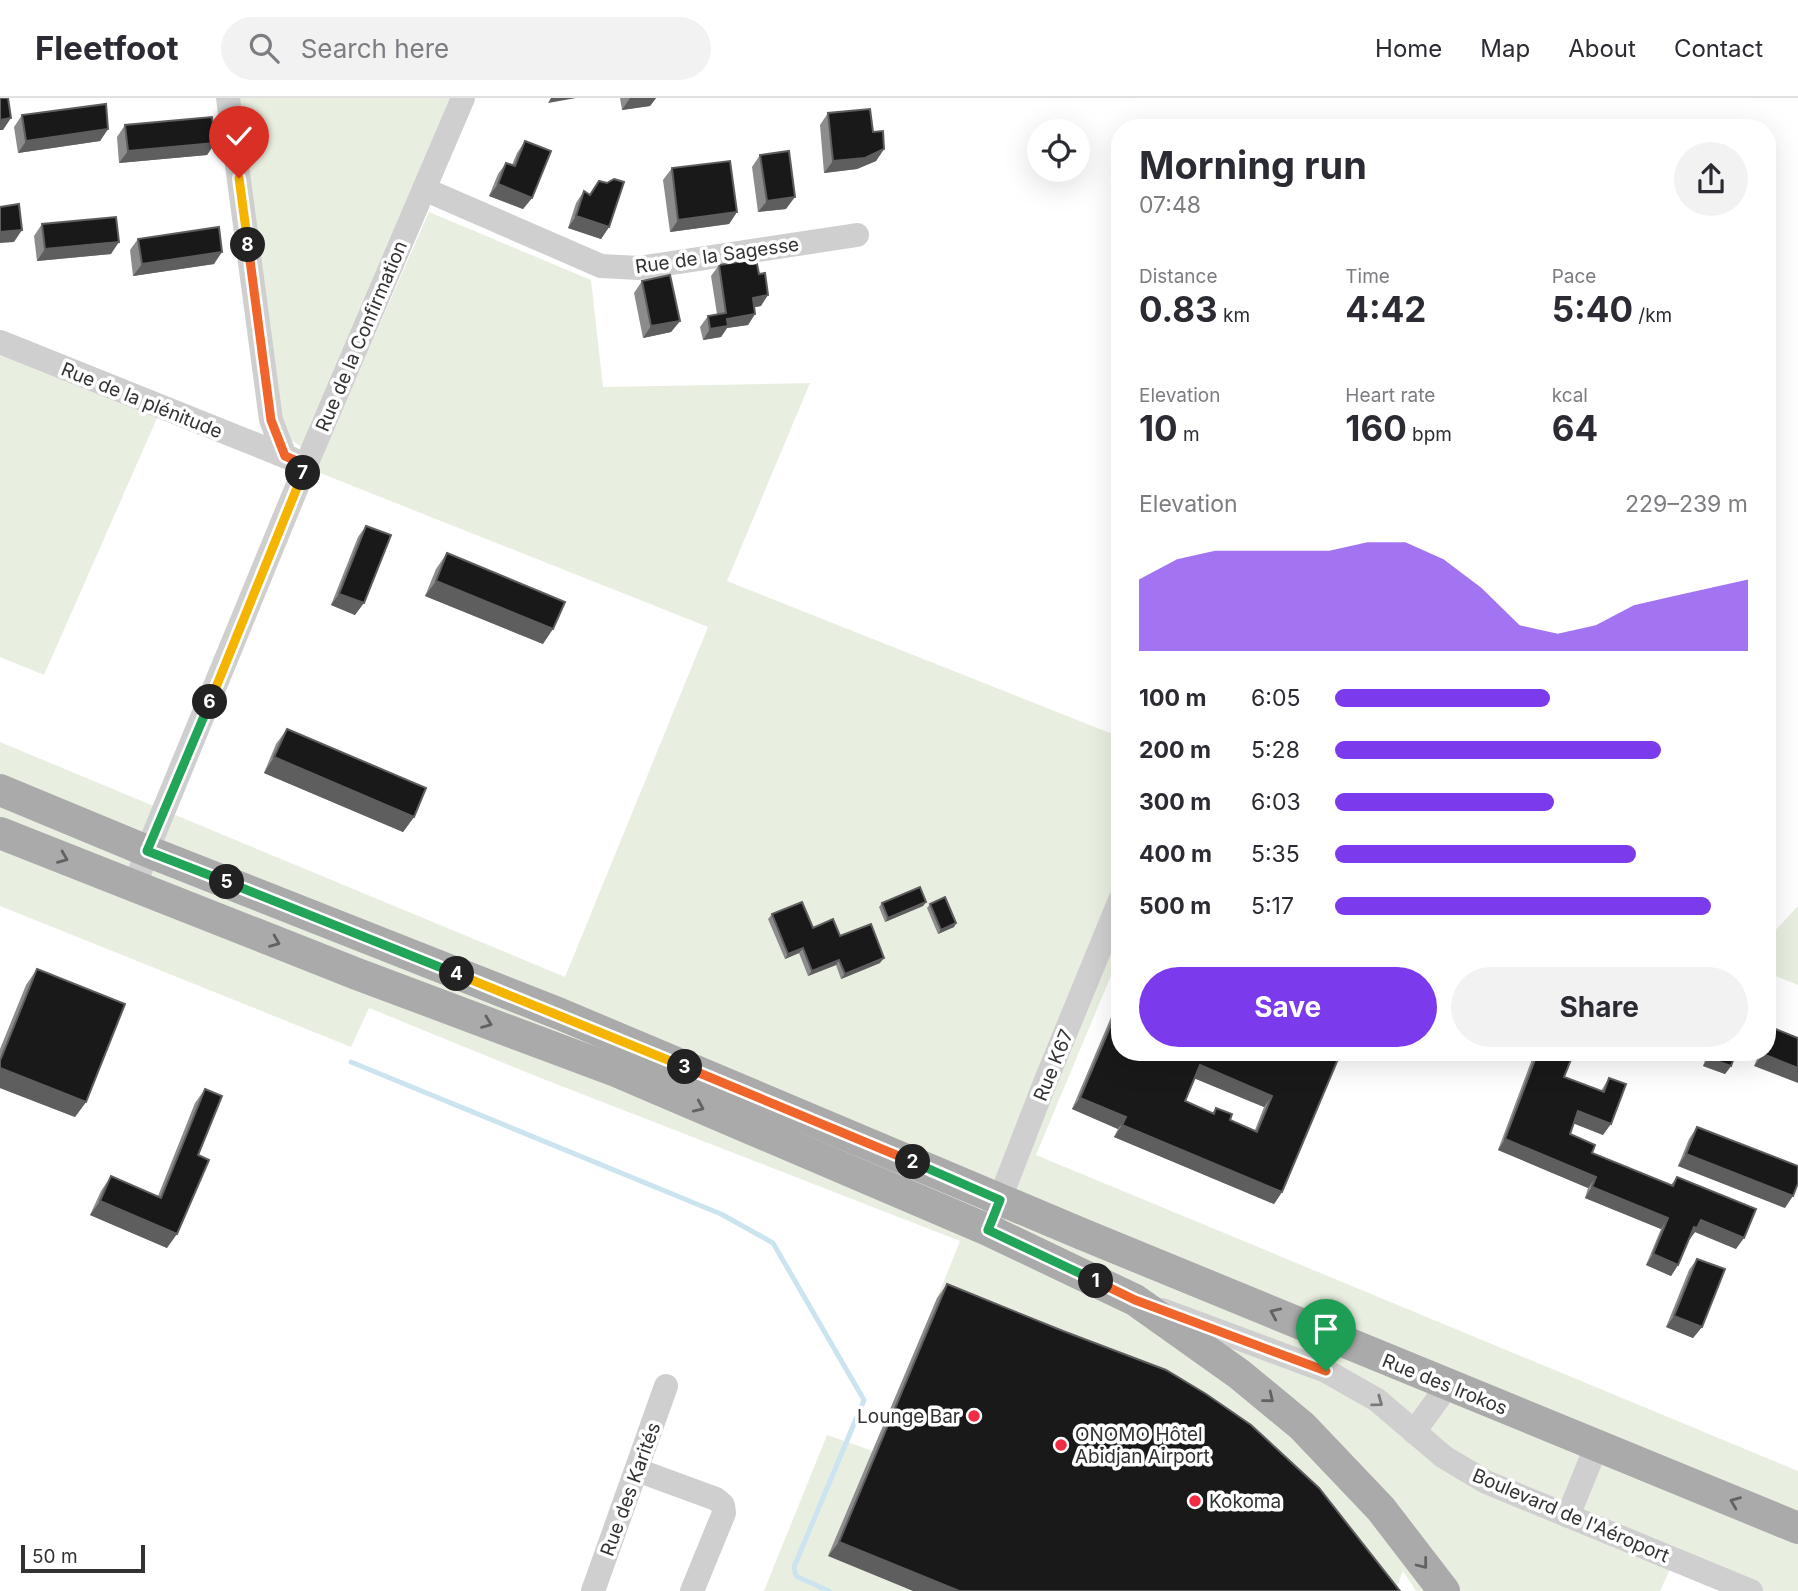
<!DOCTYPE html>
<meta charset="utf-8">
<style>
body{margin:0;font-family:Inter,sans-serif;background:#f2f2f3;color:#2b2b33;height:100vh;display:flex;flex-direction:column;font-size:26px;white-space:nowrap}
*{box-sizing:border-box;margin:0}
p{font-size:23px;color:#7c7c81}
.icon{flex:none;width:38px;height:38px;fill:none;stroke:currentColor;stroke-width:2;stroke-linecap:round;stroke-linejoin:round}
.map{position:relative;flex:1;overflow:hidden}
.details{position:absolute;left:1111px;top:21px;width:665px;height:942px;display:flex;flex-direction:column;background:#fff;border-radius:28px;box-shadow:0 7px 28px #0002}
.details>*{flex:none}
.fabs{position:absolute;left:1027px;top:21px;display:grid;gap:14px}
.fabs a{display:grid;place-items:center;width:63px;height:63px;border-radius:50%;background:#fff;box-shadow:0 7px 28px #0002;font-size:35px}
.scale{position:absolute;left:21px;bottom:18px;width:124px;box-sizing:border-box;padding-left:7px;border:4px solid #323232;border-top:0;font-size:19px;line-height:24px;white-space:nowrap;color:#323232;-webkit-text-stroke:5px #fff;paint-order:stroke}
.pin{position:absolute;display:grid;place-items:center;width:60px;height:60px;color:#fff;margin:-72px -30px;border-radius:50% 50% 50% 0;rotate:-45deg;box-shadow:0 0 7px #0007}
.pin .icon{rotate:45deg}
.km{position:absolute;width:35px;height:35px;margin:-18px;border-radius:50%;background:#222;color:#fff;font-size:19px;line-height:35px;text-align:center}
.round{display:grid;place-items:center;flex:none;width:74px;height:74px;border-radius:37px;background:#f2f2f3}
.overview{display:flex;align-items:center;justify-content:space-between;height:119px;padding:0 28px}
h1{font-size:38px;font-weight:700;line-height:52px}
.figures{display:grid;grid-template-columns:repeat(3,1fr);gap:10px;height:119px;padding:7px 28px}
.figures div{display:grid;align-content:center}
.figures b{font-size:35px;font-weight:700}
.figures small{font-size:19px;font-weight:400}
.figures p{font-size:19px}
.chart{height:196px;padding:14px 28px}
.chart p{display:flex;justify-content:space-between}
.chart svg{width:100%;height:126px;margin-top:7px;fill:#7c3aed;opacity:.7}
.primary-button{display:flex;gap:14px;margin-top:auto;padding:14px 28px}
.primary-button a{flex:1;height:80px;border-radius:42px;background:#7c3aed;color:#fff;font-size:28px;font-weight:700;line-height:80px;text-align:center}
.primary-button a+a{background:#f2f2f3;color:#2b2b33}
ul{padding:0 28px;list-style:none;font-size:23px}
li{display:grid;grid-template-columns:112px 84px 1fr;align-items:center;height:52px}
li i{height:18px;border-radius:9px;background:#7c3aed}
header{display:flex;align-items:center;gap:42px;box-sizing:border-box;height:98px;padding:0 35px;background:#fff;border-bottom:2px solid #e1e1e2}
header strong{font-size:33px}
nav{display:flex;gap:38px;margin-inline-start:auto;font-size:24px}
.search{width:490px;height:63px;background:#f2f2f3;display:flex;align-items:center;gap:18px;box-sizing:border-box;padding:0 24px;border-radius:38px;color:#7c7c81;font-size:26px}
.map>svg:first-child{display:block}
.green{fill:#e9efe0}
.lines{fill:none;stroke-linecap:round;stroke-linejoin:round}
.stream{stroke:#cbe4f0;stroke-width:5}
.minor{stroke:#cfcfcf;stroke-width:24}
.major{stroke:#aaa;stroke-width:32}
.wall{fill:#8c8c8c;fill-rule:evenodd}
.shaded-wall{fill:#5e5e5e}
.building{fill:#191919;stroke:#5e5e5e;stroke-width:2;fill-rule:evenodd}
.oneway{stroke:#626262}
.oneway2{stroke:#797979}
.split-1-casing{stroke:#fff;stroke-width:14}
.split-2-casing{stroke:#fff;stroke-width:14}
.split-3-casing{stroke:#fff;stroke-width:14}
.split-4-casing{stroke:#fff;stroke-width:14}
.split-5-casing{stroke:#fff;stroke-width:14}
.split-6-casing{stroke:#fff;stroke-width:14}
.split-7-casing{stroke:#fff;stroke-width:14}
.split-8-casing{stroke:#fff;stroke-width:14}
.split-9-casing{stroke:#fff;stroke-width:14}
.split-1{stroke:#f0652b;stroke-width:9}
.split-2{stroke:#22a559;stroke-width:9}
.split-3{stroke:#f0652b;stroke-width:9}
.split-4{stroke:#f5b400;stroke-width:9}
.split-5{stroke:#22a559;stroke-width:9}
.split-6{stroke:#22a559;stroke-width:9}
.split-7{stroke:#f5b400;stroke-width:9}
.split-8{stroke:#f0652b;stroke-width:9}
.split-9{stroke:#f5b400;stroke-width:9}
.poi-dot{fill:#f22b44;stroke:#fff;stroke-width:2.5}
.labels{text-anchor:middle;stroke-width:7;stroke-linejoin:round;paint-order:stroke}
.street-label{font-size:19px;fill:#323232;stroke:#fff}
.poi-label{font-size:19px;fill:#323232;stroke:#fff;text-anchor:start}
</style>
<header>
<strong>Fleetfoot</strong>
<div class="search"><svg class="icon" aria-label="search" viewBox="0 0 24 24"><circle cx="10" cy="10" r="6"/><path d="M15 15l6 6"/></svg>Search here</div>
<nav><a>Home</a><a>Map</a><a>About</a><a>Contact</a></nav>
</header>
<div class="map">
<svg width="1798" height="1493" viewBox="0 0 1798 1493">
<rect width="100%" height="100%" fill="#fff"/>
<g class="green">
<polygon points="233,0 454,0 303,350 285,338"/>
<polygon points="429,114 591,182 603,289 810,285 727,483 1120,639 1120,856 1036,1057 1798,1373 1798,1493 1725,1493 1670,1471 1660,1493 1416,1493 1403,1473 1395,1493 937,1200 960,1143 538,979 369,910 351,949 0,808 0,644 565,879 708,529 315,373"/>
<polygon points="0,251 158,318 44,577 0,559"/>
<polygon points="1798,808 1798,887 1768,875 1768,836 1771,837"/>
<polygon points="827,1337 873,1353 829,1458 913,1493 764,1493"/>
</g>
<g class="lines">
<polyline class="stream" points="351,964 721,1116 773,1145 864,1302 794,1469 796,1478 829,1493"/>
<g class="minor">
<polyline points="228,0 271,322 285,358"/>
<polyline points="424,91 601,168 639,170 857,137"/>
<polyline points="0,244 292,361"/>
<polyline points="135,788 147,753 306,367 463,0"/>
<polyline points="993,1119 1046,982 1120,802"/>
<polyline points="1162,1212 1326,1273 1377,1302 1444,1359 1486,1384 1751,1493"/>
<polyline points="1414,1334 1448,1287"/>
<polyline points="637,1372 716,1401 723,1407 724,1415 692,1493"/>
<polyline points="1568,1418 1596,1349"/>
<polyline points="593,1493 666,1288"/>
</g>
<g class="major">
<polyline points="0,692 147,753 560,916 1082,1136 1798,1430"/>
<polyline points="0,735 357,876 616,973 988,1132 1135,1202 1239,1276 1302,1328 1381,1411 1444,1493"/>
</g>
</g>
<g class="wall">
<polygon points="620,0 656,0 650,8 622,12"/>
<polygon points="828,15 873,34 884,51 876,63 857,71 824,75 820,27"/>
<polygon points="22,17 108,31 100,43 18,55 14,29"/>
<polygon points="125,27 215,45 207,57 119,65 117,39"/>
<polygon points="525,43 532,100 523,111 489,98 498,76 506,65 512,67 517,55"/>
<polygon points="760,57 786,111 758,114 752,69"/>
<polygon points="672,70 737,114 729,126 670,134 663,82"/>
<polygon points="584,93 590,96 609,129 601,141 568,130 576,105"/>
<polygon points="42,126 111,156 37,163 34,138"/>
<polygon points="138,141 214,166 133,178 130,152"/>
<polygon points="719,167 761,208 754,209 755,216 748,227 727,230 721,239 703,242 700,229 708,218 717,216 711,178"/>
<polygon points="642,183 680,223 671,234 643,240 634,195"/>
<polygon points="366,428 355,517 331,507 358,439"/>
<polygon points="447,455 543,546 425,498 436,471"/>
<polygon points="287,631 414,719 403,734 264,675 276,646"/>
<polygon points="926,804 923,808 885,824 879,809 882,805"/>
<polygon points="930,806 956,825 954,829 938,836 927,810"/>
<polygon points="772,816 840,838 880,865 841,881 836,867 808,878 799,855 785,861 768,821"/>
<polygon points="37,871 86,1004 75,1019 0,990 0,951 26,887"/>
<path d="M1120,898V954H1341L1282,1094L1274,1106L1114,1039L1118,1031L1072,1011ZM1194,980L1264,1009L1255,1032L1230,1022L1216,1010L1212,1015L1185,1003Z"/>
<polygon points="1773,930 1798,940 1754,968 1760,954 1768,954 1768,938"/>
<polygon points="1513,954 1574,954 1564,979 1601,993 1609,980 1603,1037 1573,1025 1570,1036 1592,1055 1671,1087 1677,1079 1736,1151 1695,1134 1689,1141 1678,1167 1671,1178 1646,1167 1661,1131 1585,1100 1588,1090 1498,1052 1532,961"/>
<polygon points="1708,954 1736,954 1731,968 1725,976 1703,968"/>
<polygon points="205,991 198,1057 167,1150 90,1117 101,1093 111,1078 158,1098 195,1005"/>
<polygon points="1697,1029 1785,1110 1678,1068 1689,1041"/>
<polygon points="1697,1161 1702,1229 1693,1240 1666,1229 1689,1172"/>
<polygon points="947,1186 1063,1233 828,1458 937,1200"/>
</g>
<g class="shaded-wall">
<polygon points="551,0 576,0 548,5"/>
<polygon points="630,0 656,0 650,8 622,12"/>
<polygon points="11,20 3,32 0,32 0,22"/>
<polygon points="108,31 100,43 18,55 26,43"/>
<polygon points="215,45 207,57 119,65 128,53"/>
<polygon points="884,51 876,63 857,71 824,75 833,63"/>
<polygon points="498,86 532,100 523,111 489,98"/>
<polygon points="795,99 786,111 758,114 767,103"/>
<polygon points="737,114 729,126 670,134 678,122"/>
<polygon points="576,118 609,129 601,141 568,130"/>
<polygon points="22,132 14,144 0,145 0,134"/>
<polygon points="119,144 111,156 37,163 45,151"/>
<polygon points="222,154 214,166 133,178 142,166"/>
<polygon points="768,197 761,208 745,211 753,200"/>
<polygon points="755,216 748,227 727,230 721,239 703,242 710,231 727,221"/>
<polygon points="680,223 671,234 643,240 651,228"/>
<polygon points="436,483 553,531 543,546 425,498"/>
<polygon points="339,496 364,505 355,517 331,507"/>
<polygon points="274,659 414,719 403,734 264,675"/>
<polygon points="926,804 923,808 885,824 888,820"/>
<polygon points="956,825 954,829 938,836 941,832"/>
<polygon points="803,850 799,855 785,861 788,856"/>
<polygon points="884,860 880,865 841,881 845,876"/>
<polygon points="839,862 836,867 808,878 812,873"/>
<polygon points="1513,954 1537,954 1532,961"/>
<polygon points="1763,956 1798,970 1798,985 1754,968"/>
<polygon points="1708,960 1731,968 1725,976 1703,968"/>
<polygon points="1200,967 1272,998 1264,1009 1191,979"/>
<polygon points="0,970 86,1004 75,1019 0,990"/>
<polygon points="1080,1000 1126,1019 1118,1031 1072,1011"/>
<polygon points="1578,1013 1611,1026 1603,1037 1570,1024"/>
<polygon points="1122,1027 1282,1094 1274,1106 1114,1039"/>
<polygon points="1505,1041 1596,1079 1588,1090 1498,1052"/>
<polygon points="1686,1056 1793,1098 1785,1110 1678,1068"/>
<polygon points="1592,1089 1668,1120 1661,1131 1585,1100"/>
<polygon points="100,1103 177,1136 167,1150 90,1117"/>
<polygon points="1701,1122 1744,1140 1736,1151 1695,1134 1690,1141 1686,1140 1694,1129"/>
<polygon points="1653,1156 1678,1167 1671,1178 1646,1167"/>
<polygon points="1674,1218 1702,1229 1693,1240 1666,1229"/>
<polygon points="839,1444 959,1493 913,1493 828,1458"/>
</g>
<g class="building">
<polygon points="0,0 8,0 11,20 0,22"/>
<polygon points="106,6 108,31 26,43 22,17"/>
<polygon points="870,11 873,34 883,33 884,51 865,60 833,63 828,15"/>
<polygon points="212,19 215,45 128,53 125,27"/>
<polygon points="525,43 551,53 532,100 498,86 506,65 515,68"/>
<polygon points="789,53 795,99 767,103 760,57"/>
<polygon points="730,63 737,114 678,122 672,70"/>
<polygon points="614,81 624,84 609,129 576,118 584,93 590,97 599,83 607,85"/>
<polygon points="19,106 22,132 0,134 0,109"/>
<polygon points="116,119 119,144 45,151 42,126"/>
<polygon points="219,129 222,154 142,166 138,141"/>
<polygon points="756,161 759,176 765,175 768,197 753,200 755,216 727,221 728,228 710,231 708,218 726,215 719,167"/>
<polygon points="670,177 680,223 651,228 642,183"/>
<polygon points="366,428 391,437 364,505 339,496"/>
<polygon points="447,455 565,504 553,531 436,483"/>
<polygon points="287,631 426,690 414,719 274,659"/>
<polygon points="920,789 926,804 888,820 882,805"/>
<polygon points="945,799 956,825 941,832 930,806"/>
<polygon points="802,804 813,830 833,821 840,838 871,826 884,860 845,876 839,862 812,873 803,850 788,856 772,816"/>
<polygon points="37,871 125,906 86,1004 0,970 0,963"/>
<path d="M1120,906V954H1341L1282,1094L1122,1027L1126,1019L1080,1000ZM1200,967L1272,998L1257,1034L1230,1022L1232,1016L1216,1010L1214,1016L1185,1003Z"/>
<polygon points="1773,930 1798,940 1798,970 1763,956 1764,954 1768,954 1768,944"/>
<polygon points="1538,954 1574,954 1564,979 1604,994 1609,980 1626,986 1611,1026 1578,1013 1570,1036 1595,1047 1592,1055 1673,1088 1677,1079 1756,1111 1744,1140 1701,1122 1697,1130 1694,1129 1678,1167 1653,1156 1668,1120 1592,1089 1596,1079 1505,1041"/>
<polygon points="1710,954 1736,954 1731,968 1708,960"/>
<polygon points="205,991 222,998 198,1057 209,1062 177,1136 100,1103 111,1078 161,1100"/>
<polygon points="1697,1029 1798,1068 1798,1085 1793,1098 1686,1056"/>
<polygon points="1697,1161 1725,1171 1702,1229 1674,1218"/>
<polygon points="947,1186 1063,1233 1166,1272 1206,1296 1251,1327 1319,1390 1400,1493 959,1493 839,1444"/>
</g>
<defs><path id="oneway-chevron" d="M-2-3.5L2.5 0L-2 3.5" fill="none" stroke-width="1.6" stroke-linecap="round" stroke-linejoin="round" transform="scale(1.75)"/></defs>
<g class="oneway">
<use href="#oneway-chevron" transform="translate(63 760) rotate(22)"/>
<use href="#oneway-chevron" transform="translate(275 844) rotate(22)"/>
<use href="#oneway-chevron" transform="translate(487 925) rotate(21)"/>
<use href="#oneway-chevron" transform="translate(699 1009) rotate(24)"/>
<use href="#oneway-chevron" transform="translate(1275 1215) rotate(-156)"/>
<use href="#oneway-chevron" transform="translate(1269 1300) rotate(39)"/>
<use href="#oneway-chevron" transform="translate(1735 1404) rotate(-158)"/>
<use href="#oneway-chevron" transform="translate(1423 1466) rotate(52)"/>
</g>
<use class="oneway2" href="#oneway-chevron" transform="translate(1378 1304) rotate(36)"/>
<g class="lines">
<defs>
<polyline id="split-1" points="1096,1183 1135,1202 1326,1273"/>
<polyline id="split-2" points="913,1064 1000,1102 988,1132 1096,1183"/>
<polyline id="split-3" points="685,969 913,1064"/>
<polyline id="split-4" points="457,876 685,969"/>
<polyline id="split-5" points="227,784 457,876"/>
<polyline id="split-6" points="210,604 147,753 227,784"/>
<polyline id="split-7" points="210,604 303,375"/>
<polyline id="split-8" points="248,147 271,322 285,358 306,367 303,375"/>
<polyline id="split-9" points="239,80 248,147"/>
</defs>
<use href="#split-1" class="split-1-casing"/>
<use href="#split-2" class="split-2-casing"/>
<use href="#split-3" class="split-3-casing"/>
<use href="#split-4" class="split-4-casing"/>
<use href="#split-5" class="split-5-casing"/>
<use href="#split-6" class="split-6-casing"/>
<use href="#split-7" class="split-7-casing"/>
<use href="#split-8" class="split-8-casing"/>
<use href="#split-9" class="split-9-casing"/>
<use href="#split-1" class="split-1"/>
<use href="#split-2" class="split-2"/>
<use href="#split-3" class="split-3"/>
<use href="#split-4" class="split-4"/>
<use href="#split-5" class="split-5"/>
<use href="#split-6" class="split-6"/>
<use href="#split-7" class="split-7"/>
<use href="#split-8" class="split-8"/>
<use href="#split-9" class="split-9"/>
</g>
<g class="poi-dot">
<circle cx="974" cy="1318" r="7"/>
<circle cx="1061" cy="1347" r="7"/>
<circle cx="1195" cy="1403" r="7"/>
</g>
<g class="labels">
<g class="street-label">
<text transform="translate(717 157) rotate(-8)" y="7">Rue de la Sagesse</text>
<text transform="translate(361 238) rotate(-67)" y="7">Rue de la Confirmation</text>
<text transform="translate(142 302) rotate(22)" y="7">Rue de la plénitude</text>
<text transform="translate(1053 967) rotate(-68)" y="7">Rue K67</text>
<text transform="translate(1445 1286) rotate(22)" y="7">Rue des Irokos</text>
<text transform="translate(630 1391) rotate(-70)" y="7">Rue des Karités</text>
<text transform="translate(1571 1417) rotate(23)" y="7">Boulevard de l'Aéroport</text>
</g>
<g class="poi-label">
<text x="960" y="1325" text-anchor="end">Lounge Bar</text>
<text x="1075" y="1343">ONOMO Hôtel<tspan x="1075" dy="22">Abidjan Airport</tspan></text>
<text x="1209" y="1410">Kokoma</text>
</g>
</g>
</svg>
<div class="fabs">
<a><svg class="icon" aria-label="locate" viewBox="0 0 24 24"><circle cx="12" cy="12" r="6"/><path d="M12 2v4M12 18v4M2 12h4M18 12h4"/></svg></a>
</div>
<div class="scale">50 m</div>
<div class="pin" style="left:1326px;top:1273px;background:#1e9e55"><svg class="icon" aria-label="arrive" viewBox="0 0 24 24"><path d="M6 21V4h12l-3 4 3 4H6"/></svg></div>
<div class="pin" style="left:239px;top:80px;background:#d93025"><svg class="icon" aria-label="check" viewBox="0 0 24 24"><path d="M5 12l5 5 9-10"/></svg></div>
<b class="km" style="left:1096px;top:1183px">1</b>
<b class="km" style="left:913px;top:1064px">2</b>
<b class="km" style="left:685px;top:969px">3</b>
<b class="km" style="left:457px;top:876px">4</b>
<b class="km" style="left:227px;top:784px">5</b>
<b class="km" style="left:210px;top:604px">6</b>
<b class="km" style="left:303px;top:375px">7</b>
<b class="km" style="left:248px;top:147px">8</b>
<section class="details">
<div class="overview"><div><h1>Morning run</h1><p>07:48</p></div><a class="round"><svg class="icon" aria-label="share" viewBox="0 0 24 24"><path d="M12 15V3M7 8l5-5 5 5M5 13v7h14v-7"/></svg></a></div>
<div class="figures">
<div><p>Distance</p><b>0.83<small> km</small></b></div>
<div><p>Time</p><b>4:42</b></div>
<div><p>Pace</p><b>5:40<small> /km</small></b></div>
</div>
<div class="figures">
<div><p>Elevation</p><b>10<small> m</small></b></div>
<div><p>Heart rate</p><b>160<small> bpm</small></b></div>
<div><p>kcal</p><b>64</b></div>
</div>
<div class="chart"><p><span>Elevation</span>229–239 m</p>
<svg viewBox="0 0 160 44" preserveAspectRatio="none"><path d="M0 44V19L10 12L20 9L30 9L40 9L50 9L60 6L70 6L80 12L90 22L100 35L110 38L120 35L130 28L140 25L150 22L160 19V44z"/></svg>
</div>
<ul>
<li><b>100 m</b>6:05<i style="width:52%"></i></li>
<li><b>200 m</b>5:28<i style="width:79%"></i></li>
<li><b>300 m</b>6:03<i style="width:53%"></i></li>
<li><b>400 m</b>5:35<i style="width:73%"></i></li>
<li><b>500 m</b>5:17<i style="width:91%"></i></li>
</ul>
<div class="primary-button"><a>Save</a><a>Share</a></div>
</section>
</div>
